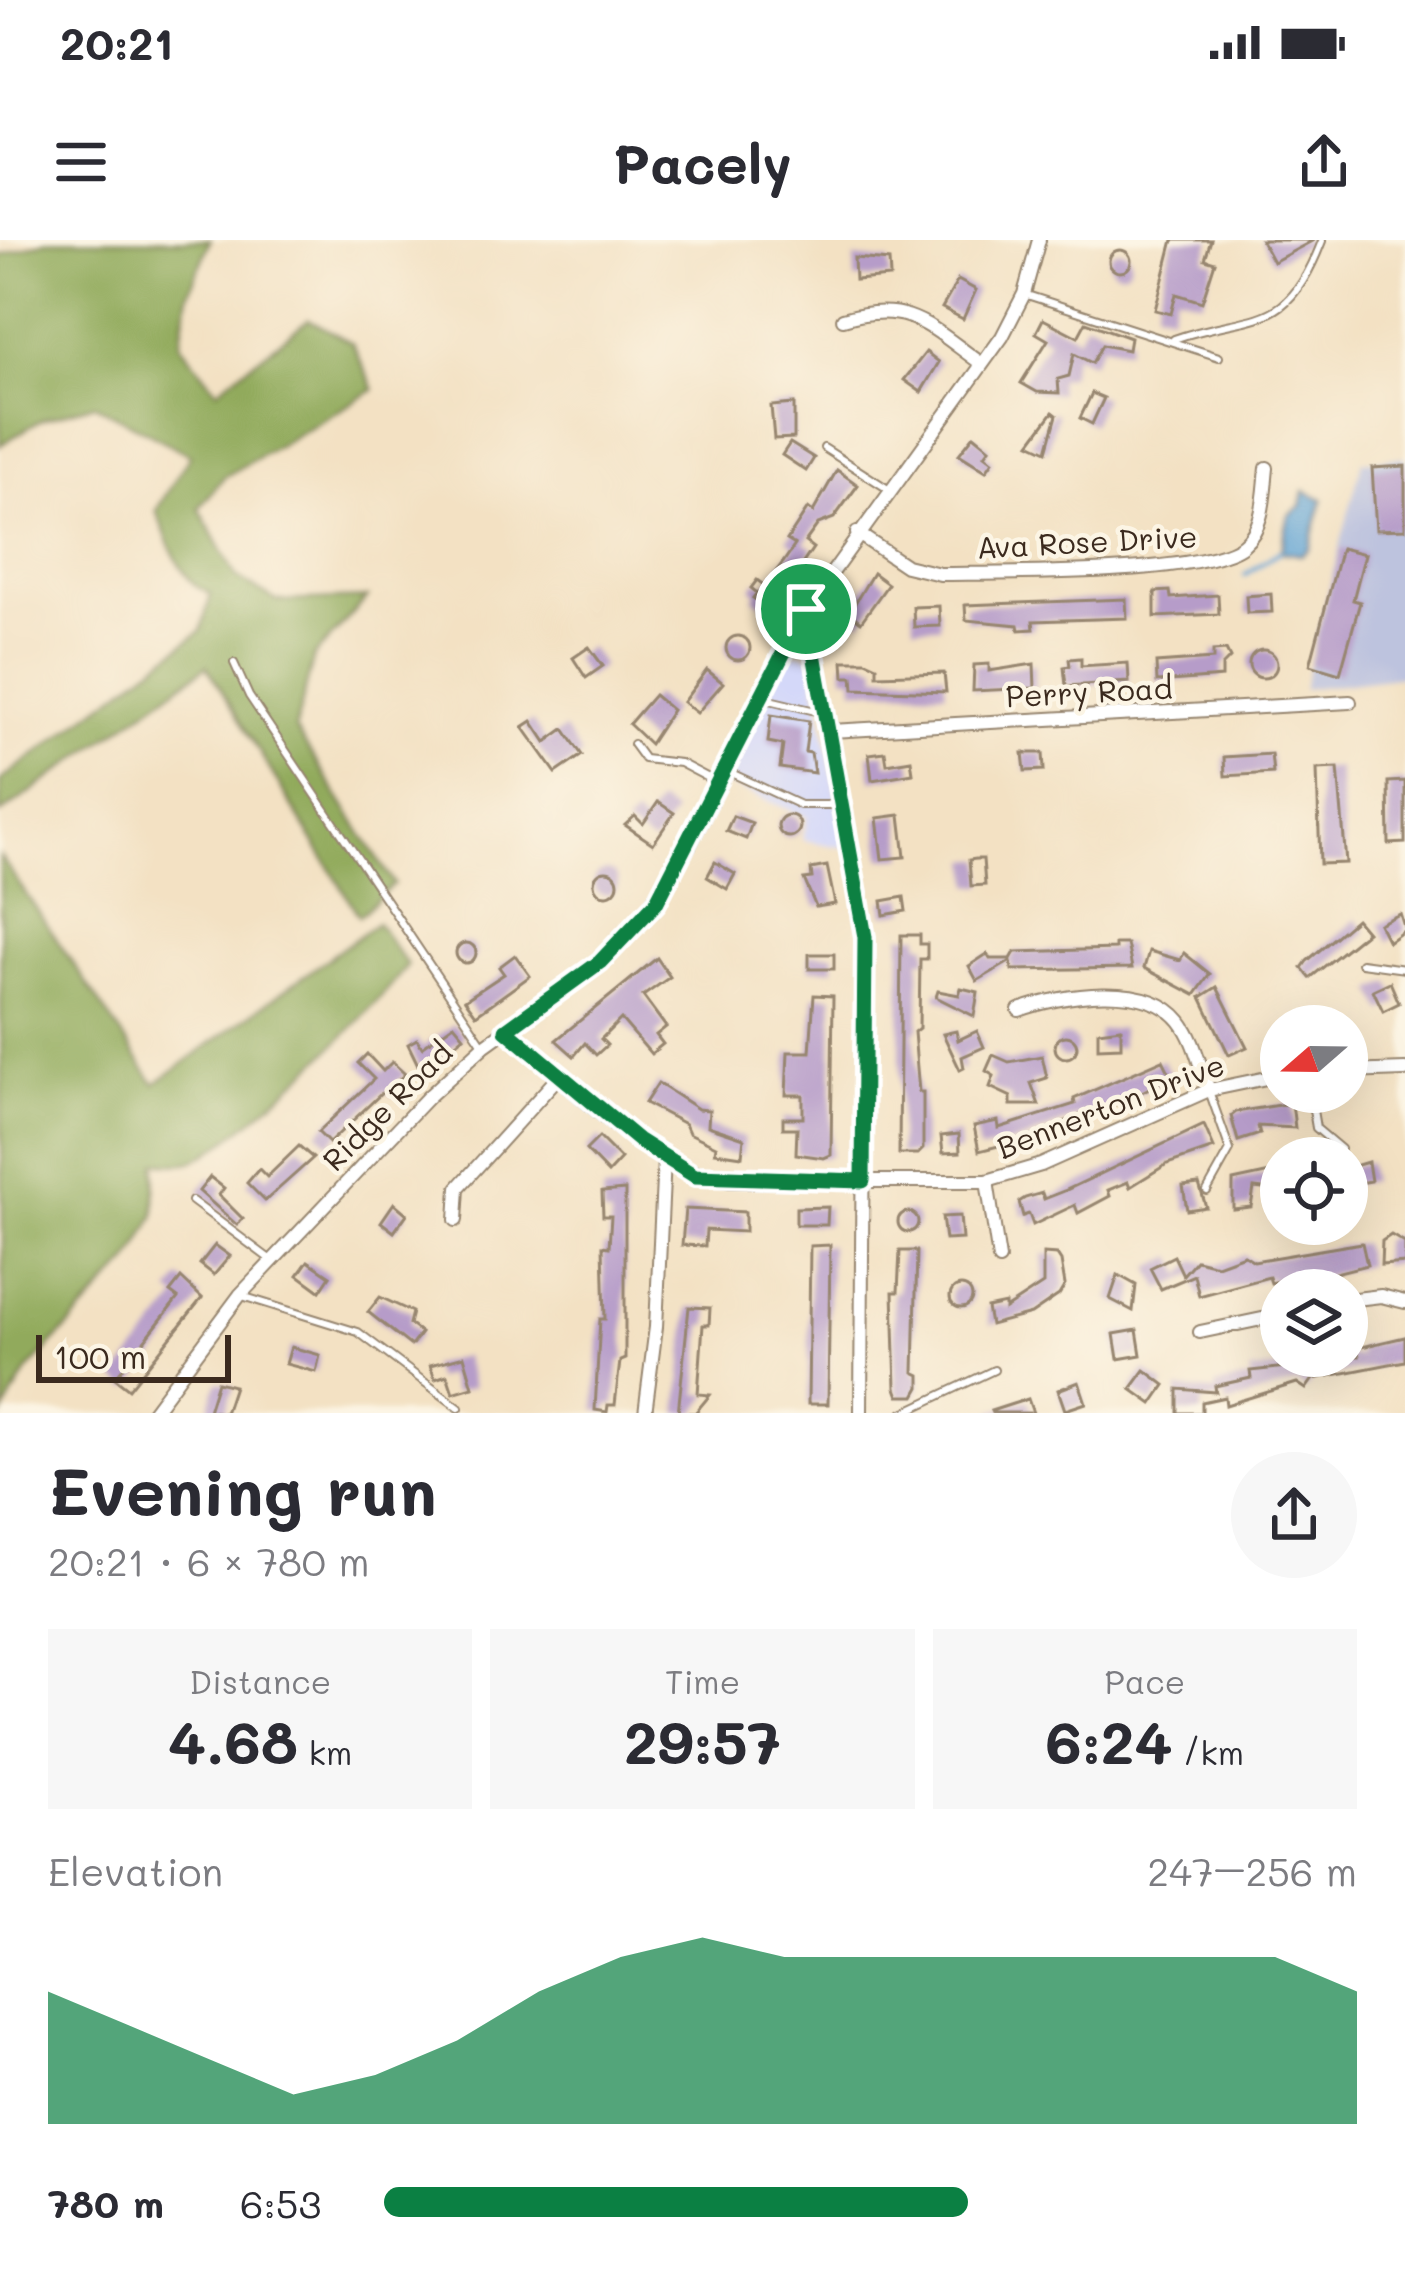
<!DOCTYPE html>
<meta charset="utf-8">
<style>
body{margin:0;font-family:Mali,sans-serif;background:#f7f7f7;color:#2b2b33;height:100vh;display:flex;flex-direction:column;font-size:45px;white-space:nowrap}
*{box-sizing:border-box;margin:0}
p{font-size:39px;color:#7c7c81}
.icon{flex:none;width:66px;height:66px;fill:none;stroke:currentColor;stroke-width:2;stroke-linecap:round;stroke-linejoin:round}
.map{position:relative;height:1173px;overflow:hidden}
.side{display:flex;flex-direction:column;background:#fff;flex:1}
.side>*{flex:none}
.needle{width:78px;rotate:250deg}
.controls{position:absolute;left:1260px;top:765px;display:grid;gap:24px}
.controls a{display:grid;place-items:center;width:108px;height:108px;border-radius:50%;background:#fff;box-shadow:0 12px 48px #0002;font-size:60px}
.scale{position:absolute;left:36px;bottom:30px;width:195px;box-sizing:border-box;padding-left:12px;border:6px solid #3b2a1e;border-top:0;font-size:33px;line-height:42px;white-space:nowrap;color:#3b2a1e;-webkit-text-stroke:9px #fcf5e5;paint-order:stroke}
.pin{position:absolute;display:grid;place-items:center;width:102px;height:102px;color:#fff;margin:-51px;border:6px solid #fff;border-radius:50%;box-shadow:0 3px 12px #0007}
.round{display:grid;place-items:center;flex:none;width:126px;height:126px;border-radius:63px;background:#f7f7f7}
.headline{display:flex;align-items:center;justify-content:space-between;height:204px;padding:0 48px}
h1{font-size:66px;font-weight:700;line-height:90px}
.stats{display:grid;grid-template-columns:repeat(3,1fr);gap:18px;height:204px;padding:12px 48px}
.stats div{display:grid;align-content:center;border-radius:0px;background:#f7f7f7;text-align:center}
.stats b{font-size:60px;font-weight:700}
.stats small{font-size:33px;font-weight:400}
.stats p{font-size:33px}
.chart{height:336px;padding:24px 48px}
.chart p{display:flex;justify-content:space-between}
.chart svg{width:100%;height:216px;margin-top:12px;fill:#0b8043;opacity:.7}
ul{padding:0 48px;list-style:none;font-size:39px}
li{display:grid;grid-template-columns:192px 144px 1fr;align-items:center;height:90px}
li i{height:30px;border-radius:15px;background:#0b8043}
.status{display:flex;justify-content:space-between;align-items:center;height:84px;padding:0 60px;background:#fff;direction:ltr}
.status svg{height:33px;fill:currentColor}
header{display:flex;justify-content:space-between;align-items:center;height:156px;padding:0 48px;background:#fff;font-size:54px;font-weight:700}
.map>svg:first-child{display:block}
.built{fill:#d4d8f9}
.industrial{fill:#bdc3de}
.forest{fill:#91aa5b;stroke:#666a3c;stroke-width:3}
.water{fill:#5ea2d3;stroke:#4c6678;stroke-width:3}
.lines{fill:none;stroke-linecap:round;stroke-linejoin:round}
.stream{stroke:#5ea2d3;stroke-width:4.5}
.building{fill:#b69cc9}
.lane-casing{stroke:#978670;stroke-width:10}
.street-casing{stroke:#978670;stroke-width:16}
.lane{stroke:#fff;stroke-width:6}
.street{stroke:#fff;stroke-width:12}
.route-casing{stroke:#fff;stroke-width:24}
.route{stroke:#0b8043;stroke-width:15}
.labels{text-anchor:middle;stroke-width:9;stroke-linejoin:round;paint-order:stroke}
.street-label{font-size:30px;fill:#3b2a1e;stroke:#fcf5e5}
</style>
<div class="status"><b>20:21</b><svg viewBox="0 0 49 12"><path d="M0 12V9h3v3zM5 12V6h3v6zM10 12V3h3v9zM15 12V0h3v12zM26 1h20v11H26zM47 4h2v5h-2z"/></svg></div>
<header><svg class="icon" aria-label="menu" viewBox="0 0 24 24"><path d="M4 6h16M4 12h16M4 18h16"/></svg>Pacely<svg class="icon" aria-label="share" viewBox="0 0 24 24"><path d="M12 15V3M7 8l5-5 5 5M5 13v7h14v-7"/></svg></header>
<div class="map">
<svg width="1405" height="1173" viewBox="0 0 1405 1173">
<rect width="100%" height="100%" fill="#fcf5e5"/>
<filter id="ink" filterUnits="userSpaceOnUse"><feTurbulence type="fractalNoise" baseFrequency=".00833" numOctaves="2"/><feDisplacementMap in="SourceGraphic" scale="24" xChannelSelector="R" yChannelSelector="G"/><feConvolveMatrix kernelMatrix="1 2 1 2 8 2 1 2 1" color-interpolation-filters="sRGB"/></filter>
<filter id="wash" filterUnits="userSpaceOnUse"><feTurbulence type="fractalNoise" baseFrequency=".004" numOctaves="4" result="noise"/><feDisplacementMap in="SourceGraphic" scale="48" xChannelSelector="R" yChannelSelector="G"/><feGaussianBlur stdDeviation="2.7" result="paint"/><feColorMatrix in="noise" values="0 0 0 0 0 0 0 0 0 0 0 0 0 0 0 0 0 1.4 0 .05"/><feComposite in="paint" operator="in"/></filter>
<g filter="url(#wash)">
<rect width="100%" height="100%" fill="#f3e1c3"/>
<polygon class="built" points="803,413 811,419 846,608 803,600 807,577 726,544 776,438 790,414"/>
<polygon class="industrial" points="1405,217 1405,436 1303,449 1362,221"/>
<g class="forest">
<path d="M49,0H210L188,55L180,104L217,150L309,79L352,103L374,150L224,237L199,268L236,337L277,361L367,358L314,416L295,489L394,644L359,676L207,426L0,574V541L201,391L211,354C179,343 169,300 156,271L190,215L94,164L41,180L0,205V16Z"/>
<path d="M0,616L155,844L377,683L407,725C375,771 242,899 193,921C183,926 167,922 156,923L155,975L131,1020L27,1131L4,1173Z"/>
</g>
<polygon class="water" points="1304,251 1323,259 1309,309 1301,315 1281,312 1289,275 1301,266"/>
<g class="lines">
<polyline class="stream" points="1245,335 1280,311"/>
</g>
<g id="blocks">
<g class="building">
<polygon points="1173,0 1211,0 1205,19 1215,22 1202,62 1176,54 1171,74 1155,70"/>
<polygon points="1261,0 1314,0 1273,22"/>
<circle cx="1120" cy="21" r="11"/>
<polygon points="854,18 889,21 890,37 855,40"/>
<polygon points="958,40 976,50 963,79 942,68"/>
<polygon points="1043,79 1078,97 1086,82 1130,98 1128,110 1102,105 1092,123 1074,114 1069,136 1058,139 1059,153 1037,152 1021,143 1048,100 1036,93"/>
<polygon points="926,112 939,122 921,152 904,140"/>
<polygon points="1092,153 1104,158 1092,184 1080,178"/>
<polygon points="794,164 794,198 774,199 771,166"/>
<polygon points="1053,172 1057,175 1047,211 1030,203"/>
<polygon points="974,195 990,208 985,215 993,221 986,231 959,214"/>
<polygon points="790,203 814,218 806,231 782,215"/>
<polygon points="1405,226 1405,289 1376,290 1372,228"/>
<polygon points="837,230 858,245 834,278 818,284 805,302 813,308 771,370 753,358 757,353 751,348 757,340 765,346 784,321 795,305 787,300 808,268 813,272"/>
<polygon points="1341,308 1365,314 1353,360 1360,362 1340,434 1310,425"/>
<polygon points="873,333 888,344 861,382 849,373"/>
<polygon points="1170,351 1171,358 1218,355 1219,374 1155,377 1155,352"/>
<polygon points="1271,354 1272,372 1247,373 1246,356"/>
<polygon points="1126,359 1127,378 1033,381 1034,389 1019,390 1018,385 966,380 965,365"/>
<polygon points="939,366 940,386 914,387 913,367"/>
<circle cx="738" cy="408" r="12"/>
<polygon points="589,407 603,426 586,438 573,418"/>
<polygon points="1226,410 1230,418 1222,426 1222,437 1157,442 1156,423 1213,419 1213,411"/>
<circle cx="1263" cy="424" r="14"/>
<polygon points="1081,418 1081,426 1128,423 1129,442 1066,446 1064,427 1070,426 1069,419"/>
<polygon points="843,421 866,421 877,426 877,435 944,433 946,452 854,449 853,437 844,437"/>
<polygon points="989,424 989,431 1034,424 1035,448 973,451 974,425"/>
<polygon points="707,430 723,443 697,473 683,462"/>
<polygon points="654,455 672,470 650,504 629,484"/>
<polygon points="771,475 809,481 805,512 811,513 814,533 780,528 783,505 768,502"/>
<polygon points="532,481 546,502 564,489 582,515 556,533 523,487"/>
<polygon points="885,512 887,524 911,520 913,533 872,540 869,514"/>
<polygon points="1023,513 1043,513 1044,530 1025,531"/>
<polygon points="1271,514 1273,533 1225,536 1224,517"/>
<polygon points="1338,528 1346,623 1320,624 1317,529"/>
<polygon points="1405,541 1405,603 1389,604 1388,542"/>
<polygon points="658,562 674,573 653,604 625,585 635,576 643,584"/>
<polygon points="900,575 905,617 882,619 877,578"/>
<circle cx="789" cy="586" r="11"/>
<polygon points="733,576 752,583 746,599 726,591"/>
<polygon points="976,619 983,619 985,645 971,646 969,620"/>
<polygon points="715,622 735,634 727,649 707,637"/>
<polygon points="827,626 835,664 816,667 804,639 812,638 811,629"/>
<circle cx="606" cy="643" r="12"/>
<polygon points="904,657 906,671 884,675 882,661"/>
<polygon points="1400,674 1405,690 1388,702 1379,684"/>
<polygon points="1356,679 1367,692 1310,738 1302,728 1307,721"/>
<polygon points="901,695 920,695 920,704 927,704 927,719 920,719 919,788 914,792 919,852 923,852 923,909 918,914 899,914"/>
<circle cx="466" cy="713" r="10"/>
<polygon points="1115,704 1127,704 1132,728 1012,730 1011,721 977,741 969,726 987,714 990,719 1011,719 1015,712 1115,709"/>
<polygon points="1149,711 1180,720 1184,713 1210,734 1195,755 1144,728"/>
<rect x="809" y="714" width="25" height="15"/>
<polygon points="515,715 530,736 476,775 465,760 504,734 499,727"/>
<polygon points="657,718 670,737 643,756 666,787 656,795 663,804 651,814 621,779 601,799 607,805 596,815 585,803 574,816 556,800"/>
<polygon points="1390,742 1399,763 1383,771 1373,750"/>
<polygon points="1217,747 1247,807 1229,815 1201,757"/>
<polygon points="961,748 978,752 974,776 936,757 938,751 959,755"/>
<polygon points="814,755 833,756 831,915 824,918 796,914 797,888 783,888 783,878 803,878 803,855 786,855 788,812 810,812"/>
<polygon points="454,784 464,796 422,833 408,804 417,799 422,807"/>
<polygon points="1121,788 1121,807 1098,808 1098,791"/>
<polygon points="956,791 958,800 977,791 984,807 962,817 964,828 960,830 943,794"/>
<circle cx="1066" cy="807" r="11"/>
<polygon points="367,814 383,831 392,822 405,834 394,844 399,849 392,856 385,850 329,903 318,892 374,839 358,823"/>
<polygon points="993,815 1009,822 1042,816 1047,838 1031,843 1039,865 1011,865 1011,857 990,847 994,836 986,831"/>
<polygon points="1163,820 1171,836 1140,853 1093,875 1091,870 1026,899 979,911 974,886 998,881 999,888 1075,864 1074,859"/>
<polygon points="658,843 698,869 709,870 708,886 744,898 742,916 715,912 716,906 689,893 685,884 645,863"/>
<polygon points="1292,863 1295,888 1258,886 1260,894 1238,901 1231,876 1236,872"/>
<polygon points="1204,885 1214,908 1167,924 1130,947 1128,942 1108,950 1110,956 1078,973 1075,965 1033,985 1029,974 1023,976 1019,962 1025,958 1042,953 1044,959 1064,951"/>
<polygon points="959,894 960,912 943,913 941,896"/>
<polygon points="599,897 621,919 608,933 586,910"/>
<polygon points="299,906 313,918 265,961 247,943 259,929 267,937"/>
<polygon points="1368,922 1371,941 1348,945 1347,928"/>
<polygon points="1270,933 1281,934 1281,951 1254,948 1251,967 1233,969 1233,941"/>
<polygon points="210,937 224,948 219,955 243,979 237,985 199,951"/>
<polygon points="1199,944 1206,967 1187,970 1183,946"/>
<polygon points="625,950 625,1119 620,1121 615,1165 608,1165 607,1172 595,1170 600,1079 605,1079 603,1006 609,1007 611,976 603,976 602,952"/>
<polygon points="394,963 407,974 394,992 381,982"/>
<polygon points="828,967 827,985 796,985 796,968"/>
<polygon points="685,969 745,972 745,992 706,990 705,1006 682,1005"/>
<circle cx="908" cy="982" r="10"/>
<polygon points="960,976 962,999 945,1000 942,977"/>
<polygon points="1391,995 1405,1003 1405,1023 1381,1025 1382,1001"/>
<polygon points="1362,1003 1367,1025 1308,1040 1307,1033 1271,1043 1269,1037 1199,1056 1194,1035 1161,1049 1150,1028 1174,1016 1183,1035 1196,1020 1217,1025 1244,1015 1254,1021"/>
<polygon points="215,1005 230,1016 214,1035 200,1024"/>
<polygon points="830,1005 828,1164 808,1164 810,1006"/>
<polygon points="900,1011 917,1011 914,1132 920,1135 920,1147 915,1156 899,1156 896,1148 893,1052 898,1052"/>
<polygon points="1043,1014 1057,1015 1061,1021 1065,1045 1059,1055 1031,1074 990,1085 987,1068 1005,1064 1005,1069 1043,1044"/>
<polygon points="308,1021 330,1036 320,1051 298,1035"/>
<polygon points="1118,1035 1136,1045 1133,1071 1110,1059"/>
<polygon points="181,1038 202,1058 129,1149 115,1138 178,1058 170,1052"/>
<circle cx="961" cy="1057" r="11"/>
<polygon points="380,1057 412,1072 409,1084 421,1093 411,1106 368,1072"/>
<polygon points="689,1067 710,1068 709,1085 703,1085 698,1154 710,1155 695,1173 678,1173"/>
<polygon points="1137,1090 1141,1115 1118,1119 1114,1094"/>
<polygon points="1405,1097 1405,1121 1313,1139 1306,1149 1297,1143 1226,1165 1225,1157 1202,1162 1202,1173 1178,1173 1178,1149 1216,1152 1215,1146 1251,1138 1250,1131 1287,1127 1285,1121 1296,1116 1359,1116 1357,1108"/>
<polygon points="291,1107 320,1115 316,1132 286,1124"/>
<polygon points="464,1116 473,1147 453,1153 447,1135 435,1139 430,1125"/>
<polygon points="1145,1130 1165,1145 1152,1164 1131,1149"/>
<polygon points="217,1142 234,1146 225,1173 208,1171"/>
<polygon points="1079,1142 1086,1163 1065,1170 1058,1150"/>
<polygon points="1028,1159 1033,1173 992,1173 991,1171"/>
</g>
</g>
</g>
<g filter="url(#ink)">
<use href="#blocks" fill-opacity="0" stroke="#978670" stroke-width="3"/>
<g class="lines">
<defs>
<g id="lane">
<polyline points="1027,55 1219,117"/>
<path d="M1174,99C1254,71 1286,96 1322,1"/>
<polyline points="824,208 888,249"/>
<polyline points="234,423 249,456 484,806"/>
<polyline points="761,458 824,473"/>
<polyline points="633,504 644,519 680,523 718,543"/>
<polyline points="729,532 800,565 841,565"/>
<polyline points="1361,723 1405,729"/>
<polyline points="1310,852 1316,888 1341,909"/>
<polyline points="1207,951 1230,910 1209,851"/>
<polyline points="192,961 271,1020"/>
<polyline points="242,1056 358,1092 459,1168"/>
<polyline points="903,1173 994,1130"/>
</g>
<g id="street">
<path d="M843,79C909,59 930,87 982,124"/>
<path d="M857,293L906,326L940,334C998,333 1205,336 1243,305C1265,287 1264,254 1267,228"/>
<polyline points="806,370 864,697 861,1173"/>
<polyline points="831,491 1350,462"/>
<path d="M1019,770C1061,755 1147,740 1180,781C1195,800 1200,828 1209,850"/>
<path d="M506,790C567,842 650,932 731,941H987L1041,925L1209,850L1281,835"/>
<polyline points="1347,832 1405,830"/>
<polyline points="987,941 999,1019"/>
<polyline points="456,980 458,948 560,835"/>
<polyline points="1347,1060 1381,1056 1405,1062"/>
<polyline points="1200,1092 1281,1075"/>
<polyline points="152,1173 240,1055 428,857 484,806 600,722 639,683 689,606 806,369 1002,97 1024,54 1039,0"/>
<polyline points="645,1173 656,1087 664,918"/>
</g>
</defs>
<use href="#lane" class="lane-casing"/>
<use href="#street" class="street-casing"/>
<use href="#lane" class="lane"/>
<use href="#street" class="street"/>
</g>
</g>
<g class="lines" filter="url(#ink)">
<defs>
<polygon id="route" points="806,369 865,697 863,941 695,936 638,900 506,790 600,722 656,663"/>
</defs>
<use href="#route" class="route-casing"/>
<use href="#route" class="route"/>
</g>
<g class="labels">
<g class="street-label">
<text transform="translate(1087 303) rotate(-3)" y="10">Ava Rose Drive</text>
<text transform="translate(1089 453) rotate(-3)" y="10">Perry Road</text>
<text transform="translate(388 867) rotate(-45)" y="10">Ridge Road</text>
<text transform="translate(1111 867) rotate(-21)" y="10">Bennerton Drive</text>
</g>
</g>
</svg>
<div class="controls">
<a><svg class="needle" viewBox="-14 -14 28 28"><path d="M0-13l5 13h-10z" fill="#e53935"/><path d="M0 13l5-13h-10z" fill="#7c7c81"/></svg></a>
<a><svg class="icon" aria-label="locate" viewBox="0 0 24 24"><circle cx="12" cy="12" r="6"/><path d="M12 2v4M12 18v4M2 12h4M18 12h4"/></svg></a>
<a><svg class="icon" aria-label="layers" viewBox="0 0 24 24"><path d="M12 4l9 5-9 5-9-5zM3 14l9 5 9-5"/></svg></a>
</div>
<div class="scale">100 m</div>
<div class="pin" style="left:806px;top:369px;background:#1e9e55"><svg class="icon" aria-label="arrive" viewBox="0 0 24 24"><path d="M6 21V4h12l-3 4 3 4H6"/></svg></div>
</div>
<section class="side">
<div class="headline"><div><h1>Evening run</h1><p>20:21 · 6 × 780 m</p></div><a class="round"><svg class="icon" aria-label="share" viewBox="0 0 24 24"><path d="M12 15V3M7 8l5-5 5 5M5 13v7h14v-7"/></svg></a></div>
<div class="stats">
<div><p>Distance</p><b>4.68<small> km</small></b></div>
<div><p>Time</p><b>29:57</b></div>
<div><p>Pace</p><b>6:24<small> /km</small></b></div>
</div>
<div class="chart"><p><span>Elevation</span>247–256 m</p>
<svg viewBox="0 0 160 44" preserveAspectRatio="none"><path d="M0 44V17L10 24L20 31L30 38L40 34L50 27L60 17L70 10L80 6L90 10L100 10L110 10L120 10L130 10L140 10L150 10L160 17V44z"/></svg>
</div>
<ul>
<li><b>780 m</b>6:53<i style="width:60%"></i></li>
</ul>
</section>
